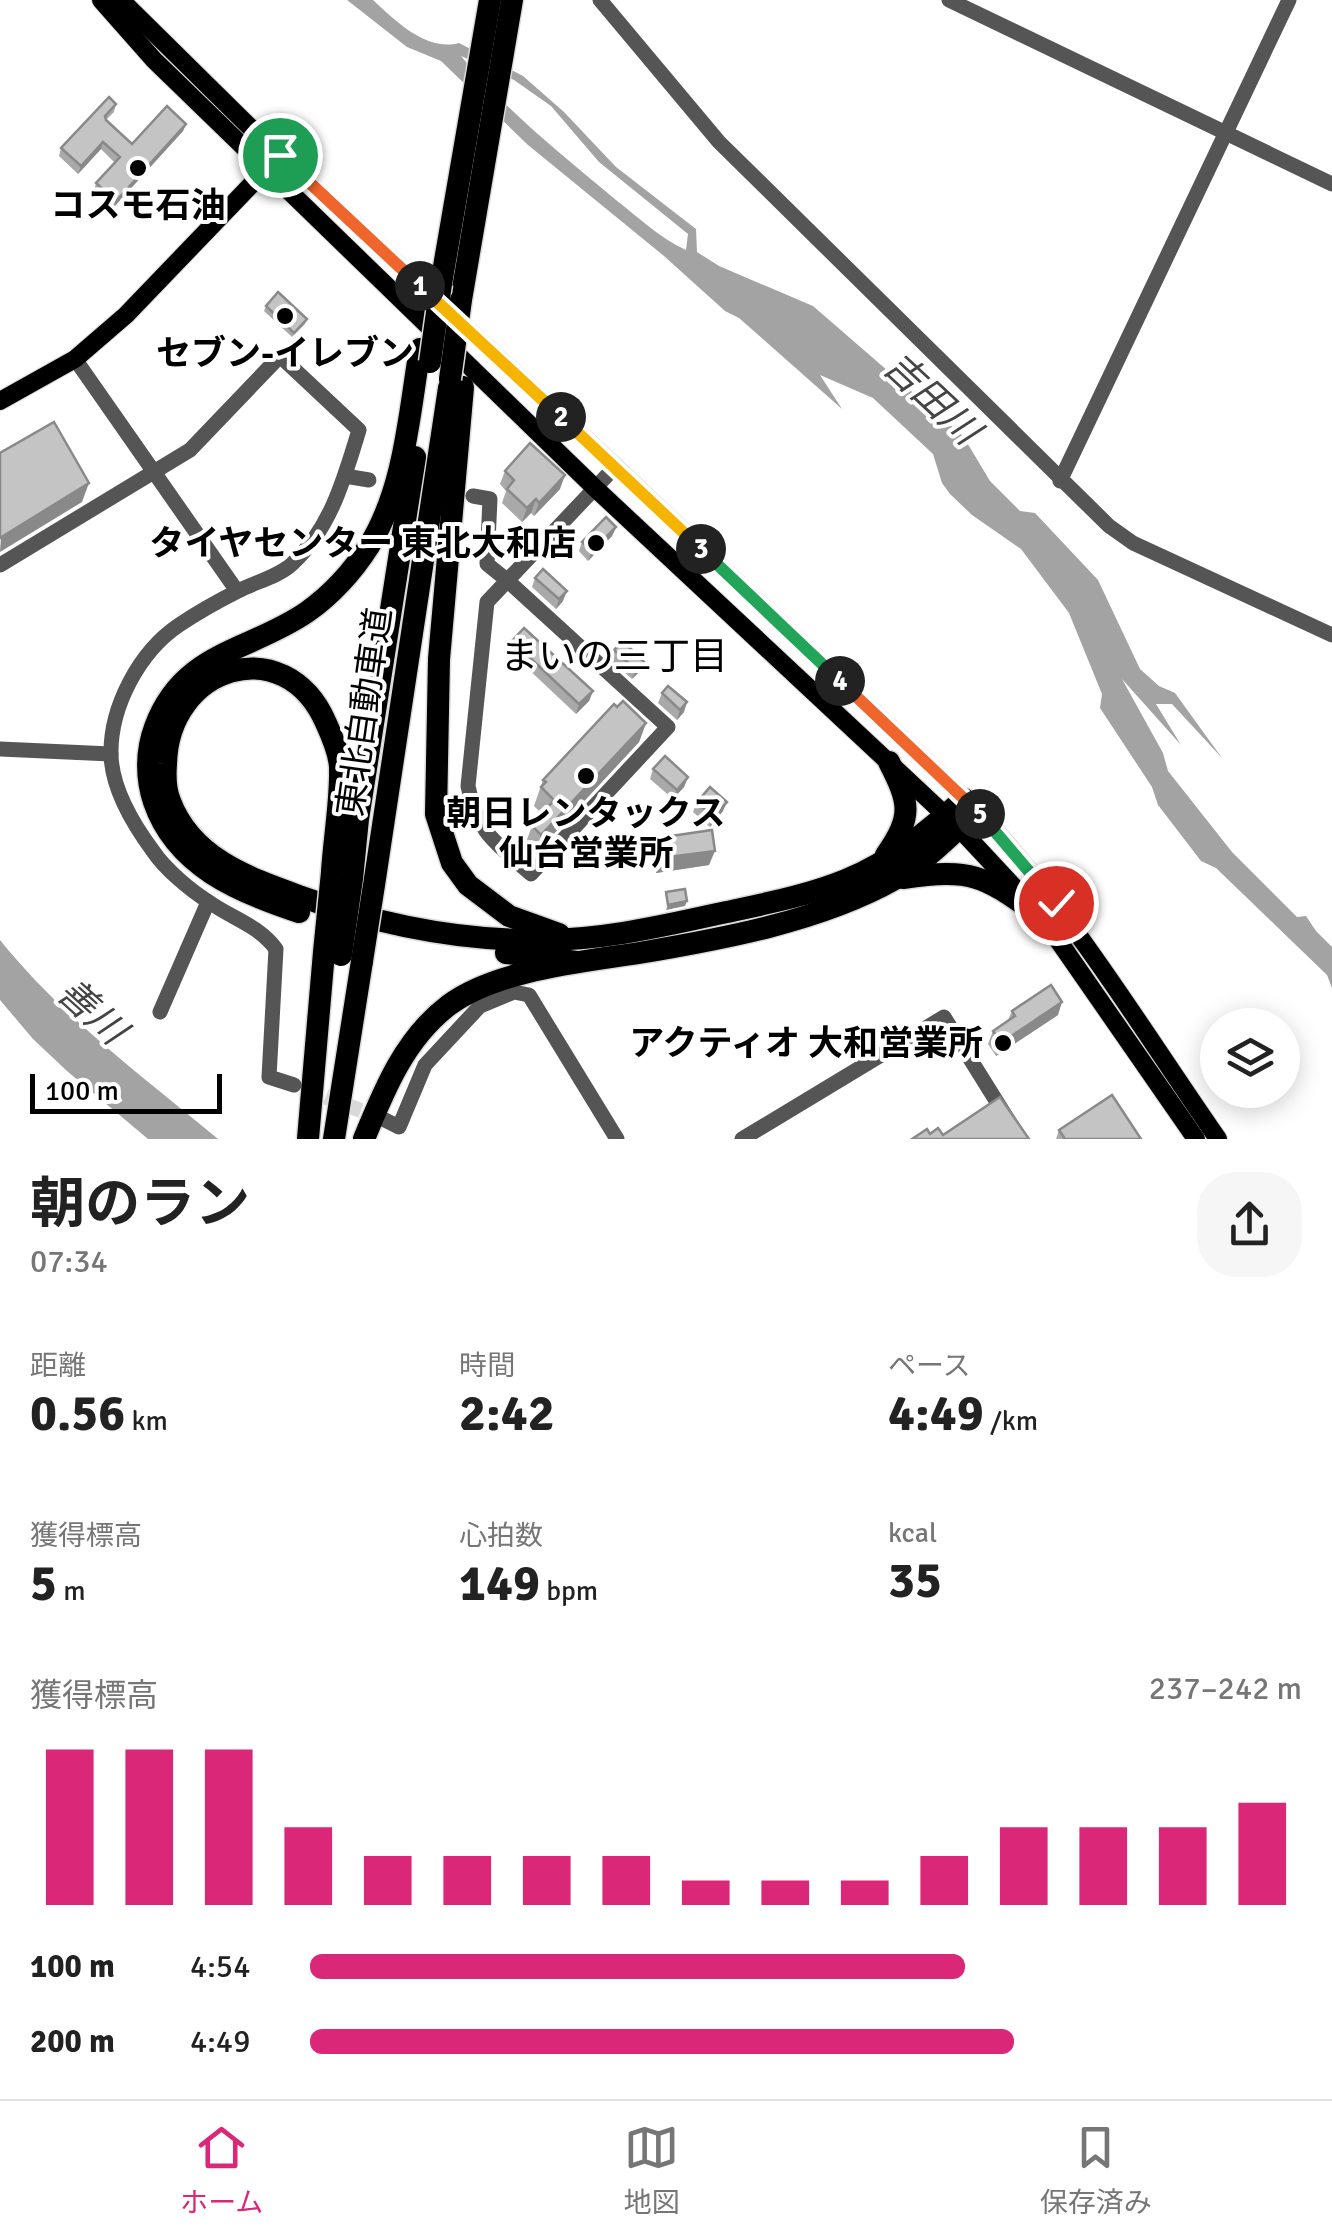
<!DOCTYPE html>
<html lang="ja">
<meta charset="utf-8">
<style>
body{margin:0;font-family:Signika,"Noto Sans JP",sans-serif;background:#f6f6f6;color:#222;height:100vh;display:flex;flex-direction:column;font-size:38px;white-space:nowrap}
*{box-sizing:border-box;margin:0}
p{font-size:32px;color:#767676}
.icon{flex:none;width:55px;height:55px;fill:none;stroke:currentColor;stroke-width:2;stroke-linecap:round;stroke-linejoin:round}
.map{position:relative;height:1139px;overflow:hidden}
.side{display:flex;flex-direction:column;background:#fff;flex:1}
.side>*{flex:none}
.tools{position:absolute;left:1200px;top:1008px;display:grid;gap:20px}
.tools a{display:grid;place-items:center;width:100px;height:100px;border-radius:50%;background:#fff;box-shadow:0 5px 25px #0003;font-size:50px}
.scale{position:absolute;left:30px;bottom:25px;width:192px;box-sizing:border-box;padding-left:10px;border:5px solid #000;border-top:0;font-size:28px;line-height:35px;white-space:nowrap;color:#000;-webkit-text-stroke:8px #fff;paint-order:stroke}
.pin{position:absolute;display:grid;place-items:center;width:85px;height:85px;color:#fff;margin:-42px;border:5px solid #fff;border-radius:50%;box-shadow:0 2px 10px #0007}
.km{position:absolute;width:50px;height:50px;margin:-25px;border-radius:50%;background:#222;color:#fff;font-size:28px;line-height:50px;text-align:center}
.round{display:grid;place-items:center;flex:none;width:105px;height:105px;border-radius:40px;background:#f6f6f6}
.summary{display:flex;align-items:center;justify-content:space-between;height:170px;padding:0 30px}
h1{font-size:55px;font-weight:700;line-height:75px}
.figures{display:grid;grid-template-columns:repeat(3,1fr);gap:15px;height:170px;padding:10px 30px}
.figures div{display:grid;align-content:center}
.figures b{font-size:50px;font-weight:700}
.figures small{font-size:28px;font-weight:400}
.figures p{font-size:28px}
.chart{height:280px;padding:20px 30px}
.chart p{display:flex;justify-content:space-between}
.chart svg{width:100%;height:180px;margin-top:10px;stroke:#db2777;stroke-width:6}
ul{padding:0 30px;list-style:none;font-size:32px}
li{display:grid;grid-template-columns:160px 120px 1fr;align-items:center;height:75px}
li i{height:25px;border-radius:12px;background:#db2777}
.tabs{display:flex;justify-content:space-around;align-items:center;height:140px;border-top:2px solid #e0e0e0;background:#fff;font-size:28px;color:#767676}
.tabs a{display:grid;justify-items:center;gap:5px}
.tabs .selected{color:#db2777}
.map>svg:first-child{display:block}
.water{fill:#a3a3a3;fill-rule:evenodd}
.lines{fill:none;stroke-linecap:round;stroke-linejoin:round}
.minor-tunnel{stroke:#d9d9d9;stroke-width:15;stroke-dasharray:15 8;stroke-linecap:butt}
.major-casing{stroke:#dbdbdb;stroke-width:20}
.highway-casing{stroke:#dbdbdb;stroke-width:25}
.minor{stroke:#555;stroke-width:15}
.major{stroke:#000;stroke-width:18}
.highway{stroke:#000;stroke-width:22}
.highway-bridge-casing{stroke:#dbdbdb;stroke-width:25;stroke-linecap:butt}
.highway-bridge{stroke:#000;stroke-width:22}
.wall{fill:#a9a9a9}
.shaded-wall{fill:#898989}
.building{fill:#c4c4c4;stroke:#898989;stroke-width:2.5}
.split-1-casing{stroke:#fff;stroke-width:20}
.split-2-casing{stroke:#fff;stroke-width:20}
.split-3-casing{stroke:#fff;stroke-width:20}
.split-4-casing{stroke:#fff;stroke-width:20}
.split-5-casing{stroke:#fff;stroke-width:20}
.split-6-casing{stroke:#fff;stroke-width:20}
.split-1{stroke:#f0652b;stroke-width:12}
.split-2{stroke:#f5b400;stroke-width:12}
.split-3{stroke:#f5b400;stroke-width:12}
.split-4{stroke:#22a559;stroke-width:12}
.split-5{stroke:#f0652b;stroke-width:12}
.split-6{stroke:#22a559;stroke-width:12}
.poi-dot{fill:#000;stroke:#fff;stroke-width:4}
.labels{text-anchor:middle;stroke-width:8;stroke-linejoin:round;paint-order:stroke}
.poi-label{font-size:35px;font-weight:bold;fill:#000;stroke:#fff}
.street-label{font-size:35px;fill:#000;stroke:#fff}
.water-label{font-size:38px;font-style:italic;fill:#444;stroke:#fff}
.neighbourhood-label{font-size:38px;fill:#000;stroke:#fff}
</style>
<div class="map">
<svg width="1332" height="1139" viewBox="0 0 1332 1139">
<rect width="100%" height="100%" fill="#fff"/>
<g class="water">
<path d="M347,0H373C395,20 426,52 459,43L523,76L564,112L616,167L696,229L697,252L719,266L813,306L963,436L990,481L1020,511L1035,513L1098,580L1140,669L1159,686L1175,693L1222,758L1172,704H1156L1181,745L1122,679L1163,753L1168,771L1232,852L1297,917L1306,916L1316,931L1332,947V988L1327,975L1216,868L1201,861L1158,805L1152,787L1100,708L1102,694L1069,613L1021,549L972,515L950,494L942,483L933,454L873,398L820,375L842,409L739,318L725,311L664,256L528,145L441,61L407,47ZM461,56L514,80L551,106L599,162L688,234L686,250C660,238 639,218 616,200C563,156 504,109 461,56Z"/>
<path d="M0,940C62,1017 142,1076 218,1139H148L67,1071L33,1039L0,1000Z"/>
</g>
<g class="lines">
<polyline class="minor-tunnel" points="304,1089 381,1118"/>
<defs>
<g id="major">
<polyline points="101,0 154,60 595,488 959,828 1042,917 1196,1139"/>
<path d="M121,0L258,135L615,467L977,811C1074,915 1138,1024 1218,1139"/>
<polyline points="0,401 75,359 126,315 272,163"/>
</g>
<g id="highway">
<polyline points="441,284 490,0"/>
<polyline points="461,300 512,0"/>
<polyline points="463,387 439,659 436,814 452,863 468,885 509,916 559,934"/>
<path d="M886,855C913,816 910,803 889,762"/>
<path d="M332,872C334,838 341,801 340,767C339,752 332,736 326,723C285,629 168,666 166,764C165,777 165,789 170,801C191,857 246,877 299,896C371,922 451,939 528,940C593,942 659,927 722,913C763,904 807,896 846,880C891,862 928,831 964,799"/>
<path d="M903,878C976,868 983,876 1042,917"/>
<polyline points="352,879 358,819 415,457"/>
<polyline points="374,885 449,388"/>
<path d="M299,912C238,892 176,866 154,802C146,778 146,751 155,727C183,651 249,652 307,612C331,595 353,571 369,546C405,488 409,414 420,349"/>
<polyline points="506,953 577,962"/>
<polyline points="308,1139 324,952"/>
<polyline points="334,1139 362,961"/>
<path d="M364,1139C384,1090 405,1038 449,1005C496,970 582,962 639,953C722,939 821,921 895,879C925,862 951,835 977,811"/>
</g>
</defs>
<use href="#major" class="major-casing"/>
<use href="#highway" class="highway-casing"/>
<g class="minor">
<polyline points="600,0 719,142 1109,526 1133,543 1332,635"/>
<polyline points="949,0 1332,184"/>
<polyline points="75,359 237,591"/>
<polyline points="345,476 369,480"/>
<polyline points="1060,481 1289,0"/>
<path d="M473,496L490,499L487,564L508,581L668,727L531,874C497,844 477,833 468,786L487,602L615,467"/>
<path d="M0,565L190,450L280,356L359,430C344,479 331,528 292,564C278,577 255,582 238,591C218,601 197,613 179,625C139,652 110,707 111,755C112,789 133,824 153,851C165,869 190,890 209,902C233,919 258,925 276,949L269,1077L294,1085"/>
<polyline points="0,749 111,754"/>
<polyline points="160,1012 208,902"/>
<polyline points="385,1120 399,1127 425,1065 480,1006 514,992 529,995 617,1139"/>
<polyline points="742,1139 944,1017 1020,1139"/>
</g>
<use href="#major" class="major"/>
<use href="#highway" class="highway"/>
<defs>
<g id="highway-bridge">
<polyline points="430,362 441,284"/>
<polyline points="450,379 461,300"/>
<polyline points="324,952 332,872"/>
<polyline points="341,955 352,879"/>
<polyline points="362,961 374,885"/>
</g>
</defs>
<use href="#highway-bridge" class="highway-bridge-casing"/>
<use href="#highway-bridge" class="highway-bridge"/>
</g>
<g class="wall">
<polygon points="116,104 114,112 106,120 132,144 186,124 183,131 113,208 94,191 96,183 115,163 101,149 78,174 59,156 61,148"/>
<polygon points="266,306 307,319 305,324 292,337 264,311"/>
<polygon points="505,471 560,489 534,516 531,513 522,522 502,503 506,491 500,484"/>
<polygon points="616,527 612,536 588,561 579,551 582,542"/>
<polygon points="535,578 563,601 556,609 532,587"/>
<polygon points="512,641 593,691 589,701 576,714 508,650"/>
<polygon points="614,650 640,671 632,679 611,660"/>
<polygon points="662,693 684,712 677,720 658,703"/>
<polygon points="617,707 646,723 639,742 535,854 525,845 532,826 542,814 534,806 543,780"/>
<polygon points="653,769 688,777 684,787 673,799 650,779"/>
<polygon points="697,802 723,811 710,827 693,812"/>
<polygon points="657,838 709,865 656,873 652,853"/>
<polygon points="1012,1011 1058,1015 996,1056 988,1044 993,1031 1008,1020"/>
<polygon points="1059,1130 1141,1139 1056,1139"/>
</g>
<g class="shaded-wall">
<polygon points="186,124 183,131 113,208 116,201"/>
<polygon points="103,142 101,149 78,174 81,166"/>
<polygon points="565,475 560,489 534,516 539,503"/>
<polygon points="89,483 82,502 0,552 1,536"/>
<polygon points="536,499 531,513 522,522 527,508"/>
<polygon points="616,527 612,536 588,561 592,551"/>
<polygon points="567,591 563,601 556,609 559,599"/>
<polygon points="644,662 640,671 632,679 636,670"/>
<polygon points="593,691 589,701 576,714 579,704"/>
<polygon points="687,702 684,712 677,720 680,710"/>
<polygon points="646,723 639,742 535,854 541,835"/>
<polygon points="688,777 684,787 673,799 677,790"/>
<polygon points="727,802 723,811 710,827 713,817"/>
<polygon points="715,851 709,865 656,873 661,858"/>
<polygon points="687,901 685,906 666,910 668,905"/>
<polygon points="1062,1002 1058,1015 996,1056 1001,1043"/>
</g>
<g class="building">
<polygon points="109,97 116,104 105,116 106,120 132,144 167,106 186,124 116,201 96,183 120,157 103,142 81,166 61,148"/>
<polygon points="278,292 307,319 294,333 266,306"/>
<polygon points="54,422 89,483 0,538 0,453"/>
<polygon points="530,443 565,475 539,503 536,499 527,508 507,489 514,480 505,471"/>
<polygon points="606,517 616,527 592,551 582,542"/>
<polygon points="543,569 567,591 559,599 535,578"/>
<polygon points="524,628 593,691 579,704 512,641"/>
<polygon points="623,641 644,662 636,670 614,650"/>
<polygon points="668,686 687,702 680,710 662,693"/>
<polygon points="623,701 646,723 541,835 532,826 554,800 541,787 546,782 543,780 614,704 617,707"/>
<polygon points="665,756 688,777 677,790 653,769"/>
<polygon points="710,787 727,802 713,817 697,802"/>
<polygon points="712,830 715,851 661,858 657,838"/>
<polygon points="685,889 687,901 668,905 666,892"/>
<polygon points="1051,985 1062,1002 1001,1043 993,1031 1015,1016 1012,1011"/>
<polygon points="1112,1095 1141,1139 1065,1139 1059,1130"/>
<polygon points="1000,1097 1029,1139 912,1139 927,1129 930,1134 938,1128 943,1135"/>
</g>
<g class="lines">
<defs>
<polyline id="split-1" points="280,155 420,286"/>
<polyline id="split-2" points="420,286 561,417"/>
<polyline id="split-3" points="561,417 701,549"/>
<polyline id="split-4" points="701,549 840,681"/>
<polyline id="split-5" points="840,681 980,814"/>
<polyline id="split-6" points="980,814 1056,903"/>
</defs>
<use href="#split-1" class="split-1-casing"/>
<use href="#split-2" class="split-2-casing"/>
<use href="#split-3" class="split-3-casing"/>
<use href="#split-4" class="split-4-casing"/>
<use href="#split-5" class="split-5-casing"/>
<use href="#split-6" class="split-6-casing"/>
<use href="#split-1" class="split-1"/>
<use href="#split-2" class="split-2"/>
<use href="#split-3" class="split-3"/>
<use href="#split-4" class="split-4"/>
<use href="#split-5" class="split-5"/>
<use href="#split-6" class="split-6"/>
</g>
<g class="poi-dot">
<circle cx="138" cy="168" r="10"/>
<circle cx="285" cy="316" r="10"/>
<circle cx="596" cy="543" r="10"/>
<circle cx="586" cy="776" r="10"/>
<circle cx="1003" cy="1043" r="10"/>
</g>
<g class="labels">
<g class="poi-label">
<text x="138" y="217">コスモ石油</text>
<text x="285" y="365">セブン-イレブン</text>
<text x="576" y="555" text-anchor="end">タイヤセンター 東北大和店</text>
<text x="586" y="825">朝日レンタックス<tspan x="586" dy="40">仙台営業所</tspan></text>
<text x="983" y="1055" text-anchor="end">アクティオ 大和営業所</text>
</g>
<g class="street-label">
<text transform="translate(364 712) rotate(-82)" y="12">東北自動車道</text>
</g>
<g class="water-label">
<text transform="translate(932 398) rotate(43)" y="13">吉田川</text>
<text transform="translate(92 1011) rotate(42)" y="13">善川</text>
</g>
<g class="neighbourhood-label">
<text x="614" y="669">まいの三丁目</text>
</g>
</g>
</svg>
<div class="tools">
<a><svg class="icon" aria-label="layers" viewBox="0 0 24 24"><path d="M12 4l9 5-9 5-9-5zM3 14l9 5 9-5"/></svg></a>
</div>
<div class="scale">100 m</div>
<div class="pin" style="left:280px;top:155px;background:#1e9e55"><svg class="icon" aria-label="arrive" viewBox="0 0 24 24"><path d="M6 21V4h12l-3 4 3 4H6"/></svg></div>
<div class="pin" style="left:1056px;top:903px;background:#d93025"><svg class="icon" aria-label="check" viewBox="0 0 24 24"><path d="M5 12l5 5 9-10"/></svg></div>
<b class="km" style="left:420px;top:286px">1</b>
<b class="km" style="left:561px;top:417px">2</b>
<b class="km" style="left:701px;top:549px">3</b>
<b class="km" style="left:840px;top:681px">4</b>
<b class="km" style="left:980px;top:814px">5</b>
</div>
<section class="side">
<div class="summary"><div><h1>朝のラン</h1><p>07:34</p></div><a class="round"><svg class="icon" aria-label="share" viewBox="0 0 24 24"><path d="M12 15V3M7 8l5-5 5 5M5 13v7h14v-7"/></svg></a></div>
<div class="figures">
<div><p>距離</p><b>0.56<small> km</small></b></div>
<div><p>時間</p><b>2:42</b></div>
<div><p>ペース</p><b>4:49<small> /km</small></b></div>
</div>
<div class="figures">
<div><p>獲得標高</p><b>5<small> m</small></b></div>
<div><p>心拍数</p><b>149<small> bpm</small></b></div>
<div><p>kcal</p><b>35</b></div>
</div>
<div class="chart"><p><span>獲得標高</span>237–242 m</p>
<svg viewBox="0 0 160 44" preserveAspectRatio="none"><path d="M5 44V6M15 44V6M25 44V6M35 44V25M45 44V32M55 44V32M65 44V32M75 44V32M85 44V38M95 44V38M105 44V38M115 44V32M125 44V25M135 44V25M145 44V25M155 44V19"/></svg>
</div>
<ul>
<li><b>100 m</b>4:54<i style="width:66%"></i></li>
<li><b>200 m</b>4:49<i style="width:71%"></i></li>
</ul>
</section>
<nav class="tabs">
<a class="selected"><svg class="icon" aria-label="home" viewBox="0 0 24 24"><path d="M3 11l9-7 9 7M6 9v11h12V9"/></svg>ホーム</a>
<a><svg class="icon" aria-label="map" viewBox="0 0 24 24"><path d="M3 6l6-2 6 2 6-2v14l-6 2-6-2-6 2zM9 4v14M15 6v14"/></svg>地図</a>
<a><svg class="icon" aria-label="saved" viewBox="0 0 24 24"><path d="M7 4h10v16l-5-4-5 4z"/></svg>保存済み</a>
</nav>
